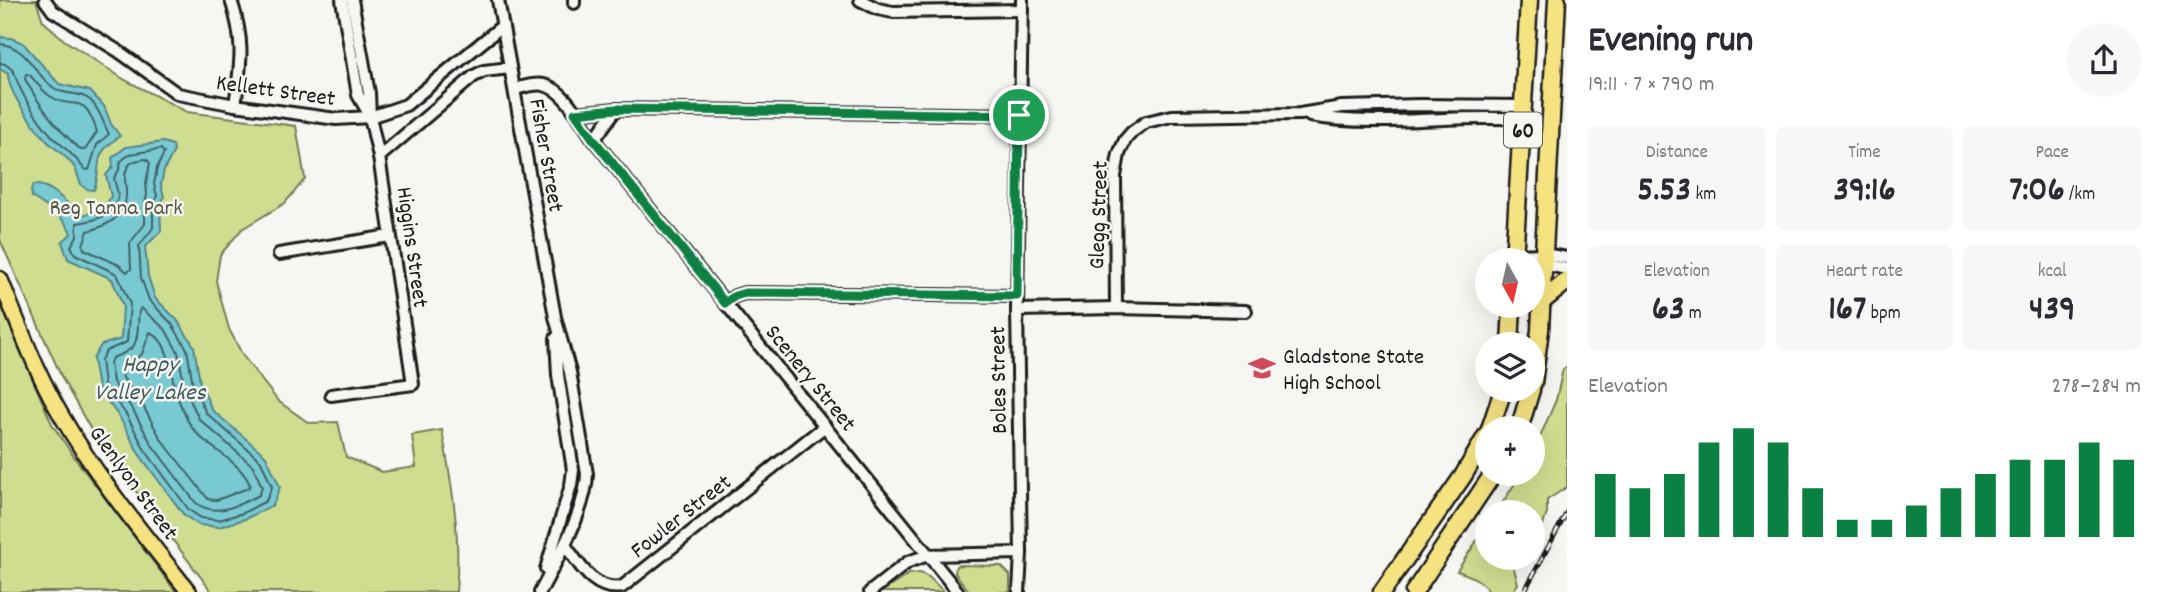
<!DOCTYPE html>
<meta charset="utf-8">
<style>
body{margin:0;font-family:Dekko,sans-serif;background:#f7f7f7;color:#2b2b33;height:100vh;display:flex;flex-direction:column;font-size:26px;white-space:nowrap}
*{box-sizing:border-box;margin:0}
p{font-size:23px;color:#7c7c81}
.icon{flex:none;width:38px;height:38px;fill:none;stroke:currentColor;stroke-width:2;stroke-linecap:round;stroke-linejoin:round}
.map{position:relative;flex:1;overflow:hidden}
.details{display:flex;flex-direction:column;background:#fff;width:595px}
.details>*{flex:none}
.needle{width:46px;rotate:172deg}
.fabs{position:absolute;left:1475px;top:248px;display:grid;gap:14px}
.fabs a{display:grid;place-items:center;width:70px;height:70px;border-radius:50%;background:#fff;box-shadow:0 7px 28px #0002;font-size:35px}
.pin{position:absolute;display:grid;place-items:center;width:60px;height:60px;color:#fff;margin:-30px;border:4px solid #fff;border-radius:50%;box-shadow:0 2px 7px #0007}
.round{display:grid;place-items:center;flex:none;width:74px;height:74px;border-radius:37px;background:#f7f7f7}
.head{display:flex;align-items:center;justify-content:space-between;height:119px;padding:0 21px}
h1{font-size:38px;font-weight:700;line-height:52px}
.metrics{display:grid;grid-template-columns:repeat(3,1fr);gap:10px;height:119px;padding:7px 21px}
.metrics div{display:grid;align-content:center;border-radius:10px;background:#f7f7f7;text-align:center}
.metrics b{font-size:35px;font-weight:700}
.metrics small{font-size:19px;font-weight:400}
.metrics p{font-size:19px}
.chart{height:196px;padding:14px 21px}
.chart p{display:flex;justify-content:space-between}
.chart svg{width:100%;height:126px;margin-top:7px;stroke:#0b8043;stroke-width:6}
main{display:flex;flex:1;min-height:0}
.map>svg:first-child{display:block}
.green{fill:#cfdd90;stroke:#767c56;stroke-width:2}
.water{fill:#78c9d2;stroke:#538489;stroke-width:2}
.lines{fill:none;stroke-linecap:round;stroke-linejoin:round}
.shore{stroke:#416165;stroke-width:2}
.minor-casing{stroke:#1c1c1c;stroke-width:16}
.major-casing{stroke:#1c1c1c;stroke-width:19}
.highway-casing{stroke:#1c1c1c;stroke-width:21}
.minor{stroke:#f6f6f2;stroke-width:10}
.major{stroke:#f5e382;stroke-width:14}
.highway{stroke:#f5e382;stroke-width:16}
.rail-casing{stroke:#1c1c1c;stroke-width:5}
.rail{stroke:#f6f6f2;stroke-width:2.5;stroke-dasharray:8;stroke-linecap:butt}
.route-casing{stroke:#fff;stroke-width:14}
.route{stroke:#0b8043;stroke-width:9}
.labels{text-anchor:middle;stroke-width:5;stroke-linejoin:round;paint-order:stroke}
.shield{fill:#f6f6f2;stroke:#5d5d5c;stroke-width:2}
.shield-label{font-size:21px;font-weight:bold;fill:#1c1c1c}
.street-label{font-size:23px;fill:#1c1c1c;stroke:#f6f6f2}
.park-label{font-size:23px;fill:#52563f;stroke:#f6f6f2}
.poi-label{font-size:23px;fill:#1c1c1c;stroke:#f6f6f2;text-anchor:start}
.water-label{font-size:24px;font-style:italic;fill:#3c595c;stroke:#f6f6f2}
</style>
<main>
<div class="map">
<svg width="1567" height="592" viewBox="0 0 1567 592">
<rect width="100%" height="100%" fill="#f6f6f2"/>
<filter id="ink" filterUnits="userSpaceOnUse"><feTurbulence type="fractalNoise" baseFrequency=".0143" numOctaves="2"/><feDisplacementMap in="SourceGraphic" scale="14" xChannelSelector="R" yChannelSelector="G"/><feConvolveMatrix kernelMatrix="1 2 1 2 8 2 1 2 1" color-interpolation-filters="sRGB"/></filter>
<g filter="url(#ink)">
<g class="green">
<path d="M0,0H36L43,21L64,40L125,80L187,112L296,126L305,179L285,203L242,229L220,255L216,281L229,329L243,356L278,401L309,423L338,422L346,457L382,472L416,467L412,435L442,430C452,485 461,536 456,592H212L95,437L63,380L0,240Z"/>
<polygon points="0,303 52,424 74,457 176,592 0,592"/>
<polygon points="1567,367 1567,487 1547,500 1547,513 1533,554 1533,513 1496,513 1521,474 1533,474 1533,446 1540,437 1556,400 1563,369"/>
<path d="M1487,525L1488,558H1517L1513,565L1518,584L1512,592H1489C1483,580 1469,575 1457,571Z"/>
<polygon points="958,565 1001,566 1010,575 1010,592 970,592 955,573 956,566"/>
<polygon points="920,573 929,577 944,592 882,592 909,574"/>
</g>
<g class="water">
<path d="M0,37L11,38L23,43L59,84L90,91L104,106L111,124L120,136C89,158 104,161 94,190C75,190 82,175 72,164C65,155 55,149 47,141C34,126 8,93 8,74L0,69Z"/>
<path d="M163,142L173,145L174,151L164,170L161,185L164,197L160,205L161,231L145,247L148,276L155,298L177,320L194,346L200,383L212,410L266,456L280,487L273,505L245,519L219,527L199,525L184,515L139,454L120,418L98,388L93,359L101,345L121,339L123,306L112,279L68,259L62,242L71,234C66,217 46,207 32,197L31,190L33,185C53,183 66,205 82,215L103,210L111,196L106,175L113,167L112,158L126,147Z"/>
</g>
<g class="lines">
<g class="shore">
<path d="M0,44C27,46 34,74 54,88C64,96 80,91 90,100C100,109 103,123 109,134L97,145L89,170L84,169C76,156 64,148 53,137C35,117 21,94 13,70L5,64L0,63"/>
<path d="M26,74L30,75C36,82 42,91 50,96C75,113 83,88 97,132L85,150H81C57,129 40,107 25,79Z"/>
<path d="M161,149L164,153L157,168L154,184L157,196L153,205V228L139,246L141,278L149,300L172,324L187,349L193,385L206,413L261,461L272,487L266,501L243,513L219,520L201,518L189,510L145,450L126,414L104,385L101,360L106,351L127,342L130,304L117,274L75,254L71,246L77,236V223C92,221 116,217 118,196C118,191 115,184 114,178L119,170L121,161L130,154Z"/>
<path d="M146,159L150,163L146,183L147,195L145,204V224L130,243L131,269L127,272L119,265L84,249L83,245L88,231C105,227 126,217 126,196C127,184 121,175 130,164C133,160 141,160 146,159Z"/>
<path d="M141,308L165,329L178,352L185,389L199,419L253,466L262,487L259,495C239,505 216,518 196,503L152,445L133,410L113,382L110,363L112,358C142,348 136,340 139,311Z"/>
<path d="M150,332C170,342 170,370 175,389C177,399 183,410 187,419C200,447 238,456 250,485L248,488L217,500L208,499L161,439L142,404L123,378L121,369L142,354Z"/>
</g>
<defs>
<g id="minor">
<polyline points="45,0 53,11 118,51 178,94 235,105 336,119 370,117 406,105 502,26"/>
<path d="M231,0C245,43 241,62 235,105"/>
<polyline points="342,0 358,95 369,114"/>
<path d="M498,0L555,317L570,372L587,474C586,510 557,560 540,592"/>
<polyline points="860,0 878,9 893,12 1022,10"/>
<polyline points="574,3 574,0"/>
<path d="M515,89C524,87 534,83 544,85C566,90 581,123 594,140L958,592"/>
<polyline points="575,113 616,109 1019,115"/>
<path d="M1310,116C1380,128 1453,114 1524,119"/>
<polyline points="594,140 616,109"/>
<polyline points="379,157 474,76 484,71 510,68"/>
<polyline points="279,254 390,236"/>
<polyline points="1515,255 1543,254 1567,258"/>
<polyline points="1533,262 1567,269"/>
<polyline points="725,303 735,296 745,293 1017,296"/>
<polyline points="1116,308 1115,176 1119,154 1125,140 1132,132 1146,122 1172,116 1300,114 1342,107 1419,105 1524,106"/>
<polyline points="1017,310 1116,308 1246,311"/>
<polyline points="331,395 413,384 379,157 370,117 369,93 352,0"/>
<path d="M565,545C579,564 594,592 622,587L825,426"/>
<polyline points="546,569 571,485 573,470 558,375 556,338"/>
<polyline points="870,592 908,562 928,555 1021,553"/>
<polyline points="1019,592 1021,553 1017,310 1022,0"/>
</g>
<path id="major" d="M0,279C19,325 36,372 61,415C97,478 144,535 189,592"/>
<g id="highway">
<polyline points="1514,261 1529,0"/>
<polyline points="1540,303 1567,281"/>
<polyline points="1510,345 1512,306"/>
<polyline points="1533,383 1540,330 1557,0"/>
<polyline points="1490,429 1503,390"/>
<polyline points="1519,429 1531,390"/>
<polyline points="1382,592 1463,476 1488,433"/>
<polyline points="1414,592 1493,474"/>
</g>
</defs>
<use href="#minor" class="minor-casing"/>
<use href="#major" class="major-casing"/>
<use href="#highway" class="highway-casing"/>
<use href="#minor" class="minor"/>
<use href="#major" class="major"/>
<use href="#highway" class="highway"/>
<defs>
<polyline id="rail" points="1524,592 1567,512"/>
</defs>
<use href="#rail" class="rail-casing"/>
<use href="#rail" class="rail"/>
</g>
</g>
<g class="lines" filter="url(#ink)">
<defs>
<polygon id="route" points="616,109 1019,115 1017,296 745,293 735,296 725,303 594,140 575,113"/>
</defs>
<use href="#route" class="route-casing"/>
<use href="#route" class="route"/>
</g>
<defs>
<symbol id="school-bare" viewBox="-9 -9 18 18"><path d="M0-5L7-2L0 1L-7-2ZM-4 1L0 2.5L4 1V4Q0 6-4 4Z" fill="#d1495b" stroke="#f6f6f2" stroke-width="2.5" paint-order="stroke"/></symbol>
</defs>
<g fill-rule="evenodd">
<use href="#school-bare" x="1243" y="349" width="38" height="38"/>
</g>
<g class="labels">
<rect class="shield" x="1504" y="112.5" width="38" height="35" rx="5"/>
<g class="shield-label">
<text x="1523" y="137">60</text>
</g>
<g class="street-label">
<text transform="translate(276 89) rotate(8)" y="8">Kellett Street</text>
<text transform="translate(548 155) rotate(80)" y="8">Fisher Street</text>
<text transform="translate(1097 215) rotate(-88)" y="8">Glegg Street</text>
<text transform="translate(414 247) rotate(82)" y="8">Higgins Street</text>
<text transform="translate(812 377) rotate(51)" y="8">Scenery Street</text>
<text transform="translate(997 380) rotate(-91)" y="8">Boles Street</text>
<text transform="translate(135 482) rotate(54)" y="8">Glenlyon Street</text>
<text transform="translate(680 515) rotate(-38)" y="8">Fowler Street</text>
</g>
<g class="park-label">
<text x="116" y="214">Reg Tanna Park</text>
</g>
<g class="poi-label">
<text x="1283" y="363">Gladstone State<tspan x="1283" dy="26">High School</tspan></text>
</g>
<g class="water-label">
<text x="150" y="371">Happy<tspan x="150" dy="28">Valley Lakes</tspan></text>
</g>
</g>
</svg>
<div class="fabs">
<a><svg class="needle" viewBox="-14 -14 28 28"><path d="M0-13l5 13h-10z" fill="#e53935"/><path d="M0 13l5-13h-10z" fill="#7c7c81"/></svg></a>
<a><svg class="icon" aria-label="layers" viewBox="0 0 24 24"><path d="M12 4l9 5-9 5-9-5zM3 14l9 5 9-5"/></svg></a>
<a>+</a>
<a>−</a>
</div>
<div class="pin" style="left:1019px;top:115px;background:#1e9e55"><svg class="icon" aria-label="arrive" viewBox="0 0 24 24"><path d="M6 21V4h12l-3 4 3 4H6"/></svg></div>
</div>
<section class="details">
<div class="head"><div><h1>Evening run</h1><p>19:11 · 7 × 790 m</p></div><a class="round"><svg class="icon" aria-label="share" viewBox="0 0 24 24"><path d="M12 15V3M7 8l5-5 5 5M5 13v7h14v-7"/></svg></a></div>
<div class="metrics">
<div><p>Distance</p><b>5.53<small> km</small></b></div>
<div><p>Time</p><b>39:16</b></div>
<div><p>Pace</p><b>7:06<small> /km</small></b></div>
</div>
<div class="metrics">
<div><p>Elevation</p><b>63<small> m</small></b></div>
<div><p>Heart rate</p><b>167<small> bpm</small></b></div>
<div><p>kcal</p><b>439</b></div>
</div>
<div class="chart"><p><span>Elevation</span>278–284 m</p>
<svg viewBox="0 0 160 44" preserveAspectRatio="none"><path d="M5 44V22M15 44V27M25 44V22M35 44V11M45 44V6M55 44V11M65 44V27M75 44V38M85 44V38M95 44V33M105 44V27M115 44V22M125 44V17M135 44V17M145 44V11M155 44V17"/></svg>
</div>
</section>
</main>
